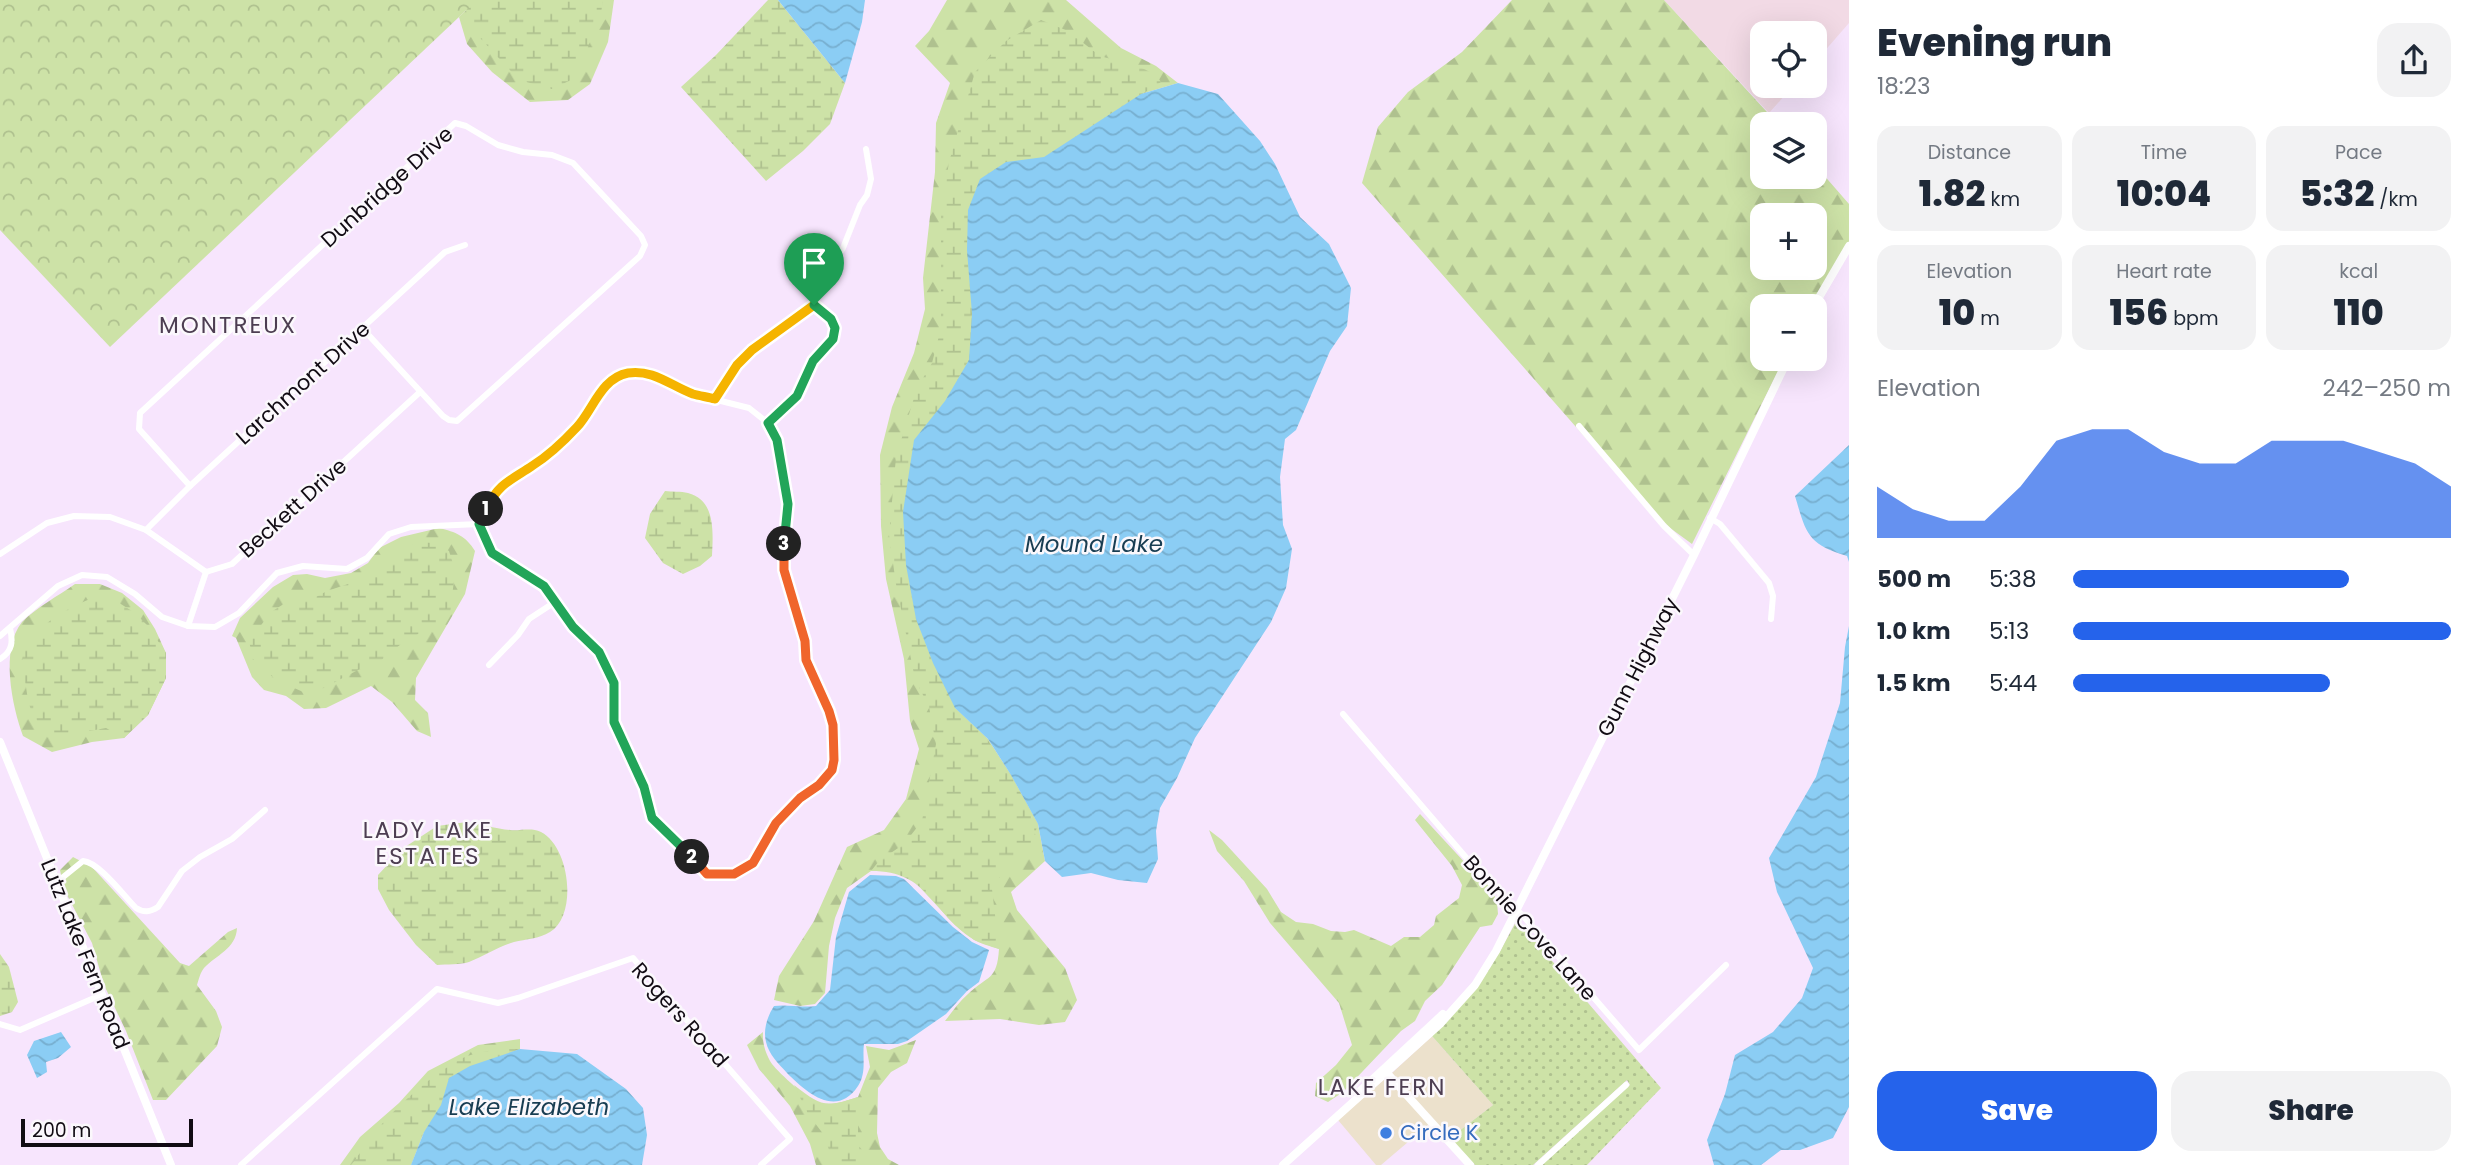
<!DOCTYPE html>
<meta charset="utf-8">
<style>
body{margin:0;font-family:Poppins,sans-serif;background:#f2f2f3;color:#1f2937;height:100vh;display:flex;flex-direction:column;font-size:26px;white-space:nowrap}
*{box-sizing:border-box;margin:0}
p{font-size:23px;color:#747a83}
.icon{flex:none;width:38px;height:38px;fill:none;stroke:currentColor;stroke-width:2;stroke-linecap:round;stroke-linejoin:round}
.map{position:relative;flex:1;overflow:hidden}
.sheet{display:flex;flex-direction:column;background:#fff;width:630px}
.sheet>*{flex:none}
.tools{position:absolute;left:1750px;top:21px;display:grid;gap:14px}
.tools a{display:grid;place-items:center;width:77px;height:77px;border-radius:14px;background:#fff;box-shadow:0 7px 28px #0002;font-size:35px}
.scale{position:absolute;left:21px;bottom:18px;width:172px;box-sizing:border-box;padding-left:7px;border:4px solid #110b13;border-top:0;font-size:19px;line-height:24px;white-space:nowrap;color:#110b13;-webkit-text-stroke:5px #fbf8fc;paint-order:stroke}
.pin{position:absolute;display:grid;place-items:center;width:60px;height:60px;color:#fff;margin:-72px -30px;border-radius:50% 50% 50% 0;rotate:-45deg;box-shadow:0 0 7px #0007}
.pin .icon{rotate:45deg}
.km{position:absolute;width:35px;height:35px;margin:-18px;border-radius:50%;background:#222;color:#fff;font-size:19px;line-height:35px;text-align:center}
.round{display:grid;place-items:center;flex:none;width:74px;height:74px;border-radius:21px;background:#f2f2f3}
.head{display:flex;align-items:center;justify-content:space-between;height:119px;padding:0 28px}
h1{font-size:38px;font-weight:800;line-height:52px}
.figures{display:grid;grid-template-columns:repeat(3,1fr);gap:10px;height:119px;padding:7px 28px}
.figures div{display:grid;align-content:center;border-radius:18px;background:#f2f2f3;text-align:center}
.figures b{font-size:35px;font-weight:800}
.figures small{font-size:19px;font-weight:400}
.figures p{font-size:19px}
.chart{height:196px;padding:14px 28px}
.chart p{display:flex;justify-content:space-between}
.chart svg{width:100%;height:126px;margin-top:7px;fill:#2563eb;opacity:.7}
.action{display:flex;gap:14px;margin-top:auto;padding:14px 28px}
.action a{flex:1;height:80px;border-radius:21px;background:#2563eb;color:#fff;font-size:28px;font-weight:800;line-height:80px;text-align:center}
.action a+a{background:#f2f2f3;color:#1f2937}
ul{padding:0 28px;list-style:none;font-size:23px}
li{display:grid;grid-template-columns:112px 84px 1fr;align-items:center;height:52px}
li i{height:18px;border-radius:9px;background:#2563eb}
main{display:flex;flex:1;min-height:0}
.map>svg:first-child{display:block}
.commercial{fill:#ece1cc}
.education{fill:#f2dae5}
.grass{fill:url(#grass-dots)}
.forest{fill:url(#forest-firs);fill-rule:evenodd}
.wetland{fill:url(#wetland-marsh)}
.park{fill:url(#park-crowns)}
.water{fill:url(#water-waves)}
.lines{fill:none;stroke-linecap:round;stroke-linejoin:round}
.minor{stroke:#fff;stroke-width:6}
.major{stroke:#fff;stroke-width:8}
.split-1-casing{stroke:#fff;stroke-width:14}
.split-2-casing{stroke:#fff;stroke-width:14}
.split-3-casing{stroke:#fff;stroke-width:14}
.split-4-casing{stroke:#fff;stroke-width:14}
.split-1{stroke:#f5b400;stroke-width:9}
.split-2{stroke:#22a559;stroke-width:9}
.split-3{stroke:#f0652b;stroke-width:9}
.split-4{stroke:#22a559;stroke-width:9}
.shop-dot{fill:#3f7fe0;stroke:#fbf8fc;stroke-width:2.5}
.labels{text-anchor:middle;stroke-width:5;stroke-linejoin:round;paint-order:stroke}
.street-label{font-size:21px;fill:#110b13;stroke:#fbf8fc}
.shop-label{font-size:21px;fill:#366cbe;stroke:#fbf8fc;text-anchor:start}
.neighbourhood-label{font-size:23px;letter-spacing:2px;fill:#4d3e52;stroke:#fbf8fc}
.water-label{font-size:23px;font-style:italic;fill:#183d52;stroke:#fbf8fc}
</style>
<main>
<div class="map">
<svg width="1849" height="1165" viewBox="0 0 1849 1165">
<defs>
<pattern id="grass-dots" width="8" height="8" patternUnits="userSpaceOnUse" patternTransform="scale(1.75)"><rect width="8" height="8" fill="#cde2a7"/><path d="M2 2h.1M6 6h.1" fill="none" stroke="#afc18f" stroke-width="1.8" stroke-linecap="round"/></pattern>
<pattern id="forest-firs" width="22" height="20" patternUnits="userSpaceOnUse" patternTransform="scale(1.75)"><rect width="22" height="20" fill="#cde2a7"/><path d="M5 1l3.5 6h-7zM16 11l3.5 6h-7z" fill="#afc18f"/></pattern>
<pattern id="wetland-marsh" width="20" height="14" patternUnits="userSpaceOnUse" patternTransform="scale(1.75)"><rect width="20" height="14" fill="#cde2a7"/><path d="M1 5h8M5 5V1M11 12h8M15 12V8" fill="none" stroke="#afc18f"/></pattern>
<pattern id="park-crowns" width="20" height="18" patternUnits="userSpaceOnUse" patternTransform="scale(1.75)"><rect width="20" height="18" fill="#cde2a7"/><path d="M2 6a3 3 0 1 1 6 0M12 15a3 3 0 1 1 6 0" fill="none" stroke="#afc18f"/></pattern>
<pattern id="water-waves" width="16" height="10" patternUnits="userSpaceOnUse" patternTransform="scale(1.75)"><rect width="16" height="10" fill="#8bcdf4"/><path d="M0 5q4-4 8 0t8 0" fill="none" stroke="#77afd0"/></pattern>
</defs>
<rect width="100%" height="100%" fill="#f7e5fd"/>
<g class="commercial">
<polygon points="1432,1036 1493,1105 1450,1138 1392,1073"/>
<polygon points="1387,1077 1434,1129 1428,1125 1381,1165 1376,1165 1338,1120"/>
</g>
<polygon class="education" points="1664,0 1849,0 1849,23 1815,62 1815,33 1762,33 1762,86 1793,86 1769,113"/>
<polygon class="grass" points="1517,920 1661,1088 1587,1165 1542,1165 1630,1085 1627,1080 1533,1165 1475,1165 1450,1138 1493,1105 1432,1036 1499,953"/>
<g class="forest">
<polygon points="477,0 614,0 608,42 590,84 568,100 530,102 492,72 467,44 459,17"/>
<path d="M947,0H1066L1121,48L1156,66L1178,83L1141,94L1081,135L955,708L988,739L1011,775L1038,824L1045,861L1011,892L1017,910L1065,968L1077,1000L1065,1022L1039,1025L1000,1019L945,1021C952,1012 959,1002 968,994C988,975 997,981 999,949L974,940L955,925L913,880L895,871H871L847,888L835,918L829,946L825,993L815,1004L800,1006L774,1000L779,976L814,921L847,847L884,830L906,799L919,749L910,721L904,659L886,579L881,526L880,455L892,407L914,353L925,309L923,278L935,172L936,123L950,83L915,46L929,31Z"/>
<path d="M1512,0H1664L1778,124H1762V177H1815V165L1849,204V242L1810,306H1762V359H1784L1692,544L1655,517L1362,183L1378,127L1408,92L1462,52ZM1762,215H1815V268H1762Z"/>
<path d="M439,528C456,532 466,536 475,551L465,594L416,678L415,700L428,713L431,737L417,731L392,702L371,686L326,708L304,709L286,696L264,690L252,677L236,638L232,636L240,618L273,587L293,575L307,574L325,578L351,573L368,563L379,548L401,537Z"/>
<path d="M75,584H100L122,593L143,610L155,629L166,653V678L148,715L124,738L92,742L52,752L23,736C12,706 0,649 22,622C37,607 58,596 75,584Z"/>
<polygon points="1420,814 1468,866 1489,882 1497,902 1498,914 1492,925 1480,927 1442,985 1425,1001 1415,1021 1401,1031 1343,1092 1328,1102 1315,1096 1316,1083 1336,1065 1352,1045 1339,1003 1270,923 1244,881 1217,851 1209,830 1222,840 1267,889 1281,912 1296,922 1313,924 1331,931 1345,932 1354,930 1391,946 1404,937 1420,937 1434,925 1436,916 1459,898 1462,885 1452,866 1415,820"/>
<path d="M73,857L92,867L180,963L189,966L228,932L237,928C236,949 216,955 204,968C200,973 199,979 197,985L216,1011L222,1027L217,1046L166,1100H153L126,1031L104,985L92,943L64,889L60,870Z"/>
<path d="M763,1032C762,1043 766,1055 772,1064C780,1074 808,1100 820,1103C834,1106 845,1101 858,1097L870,1067L866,1046L889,1050L916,1040L907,1063L891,1072L878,1088L877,1133L880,1147L888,1159L899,1165H816L810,1144L790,1106L759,1069L747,1045Z"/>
<polygon points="520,1039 520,1049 499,1057 423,1134 411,1165 340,1165 360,1137 399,1103 428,1071 478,1045"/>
</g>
<g class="wetland">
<polygon points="463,0 603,0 601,13 585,55 571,80 552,89 519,80 471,28"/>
<polygon points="768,0 778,0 845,83 830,124 803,151 766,181 681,87 716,55"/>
<path d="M1041,20L1068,31L1100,56L1140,67L1156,75L1161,82L1044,157L1006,162L980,179L968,210L967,250L972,314L969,360L945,401L903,512L906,565L916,619L933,663L955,708L985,736L1011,775L1038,824L1032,842L1007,866L992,889L999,949C990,946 980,944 973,939C931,913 930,871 871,871L879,861L904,844L922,821L936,744L929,707L915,679L896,584L889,535L896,457L917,388L932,363L941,328V213L949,162L975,72L1006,41Z"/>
<path d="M665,491C672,492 681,491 688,493C716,500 713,533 712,556L700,566L683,574L663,563L645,538L650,514Z"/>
<polygon points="416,542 433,543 449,551 454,567 454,580 450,614 439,624 406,640 379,662 358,670 310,695 276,680 253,659 249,641 271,612 290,600 314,598 327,591 363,579 377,566"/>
<path d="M90,599H113L135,613L147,625L166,653V678L148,715L124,738L106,728L56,737C34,721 30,715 26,687C25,678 21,663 23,654C28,630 69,607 90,599Z"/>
<path d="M467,822C481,824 496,829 510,830C521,831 531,827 541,832C570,847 578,915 550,932C539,939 526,939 514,942C498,947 484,956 469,962C460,965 447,964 437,965L416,945L389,910L378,889V875L402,849L437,826Z"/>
<polygon points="0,954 9,967 18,1002 12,1012 0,1016"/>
<path d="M501,1049H520L449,1078L441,1105L423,1134L411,1165H351C358,1157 363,1147 370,1138C392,1111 428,1077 459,1060C472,1053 487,1051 501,1049Z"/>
<path d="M794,1085C821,1106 824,1108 858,1097V1145L875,1165H834L824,1135L808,1114Z"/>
</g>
<polygon class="park" points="0,0 477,0 110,347 0,230"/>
<g class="water">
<polygon points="778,0 865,0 862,22 845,83"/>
<polygon points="1178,83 1218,94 1260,141 1275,164 1300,217 1329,244 1351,288 1347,326 1330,351 1296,430 1285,439 1280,477 1283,525 1292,549 1286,588 1271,622 1195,738 1177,778 1160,808 1156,831 1158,859 1147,883 1118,880 1091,873 1062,877 1045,861 1038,824 1011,775 988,739 955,708 933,663 916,619 906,565 903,512 914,440 945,401 969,360 972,314 967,250 968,210 980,179 1006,162 1044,157 1141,94"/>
<path d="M1849,445V562L1847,556C1807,544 1806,533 1795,496Z"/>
<polygon points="1849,626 1849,1107 1833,1138 1800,1150 1781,1150 1761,1165 1714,1165 1707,1140 1725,1094 1735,1055 1773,1032 1802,998 1813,968 1777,892 1769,858 1816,777 1840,703 1845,647"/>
<path d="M870,875L896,876L904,879L953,927L972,942L989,950L979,982L967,991L946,1014L907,1041L898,1044H864C862,1057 867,1072 858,1086C836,1119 806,1092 787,1073C779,1064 769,1055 766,1042C763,1030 767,1017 774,1006C787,1004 801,1008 816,1006L830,990L836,937L849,892Z"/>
<polygon points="61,1032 71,1047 58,1058 46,1062 47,1072 37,1078 27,1055 34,1041"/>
<polygon points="520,1049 577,1054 626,1089 643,1108 647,1135 642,1165 411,1165 424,1132 441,1105 449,1078 470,1066"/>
</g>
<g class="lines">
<g class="minor">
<polyline points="814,305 821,282 843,248 860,205 867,195 871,179 866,149"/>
<polygon points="626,373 645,374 665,379 693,394 749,408 768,423 777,440 788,504 784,570 805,641 805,660 829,711 833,725 834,760 832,770 819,784 800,798 776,823 753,863 734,874 707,874 687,850 668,835 652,818 644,787 614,722 614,683 599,652 574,627 544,586 492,553 479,524 492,497 506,480 534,465 560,444 579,425 609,383"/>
<polyline points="715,399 737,365 752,350 814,305 831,319 835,328 833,339 813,361 798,396 768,423"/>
<polyline points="1579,426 1664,526 1694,555"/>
<polyline points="190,486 139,429 140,413 455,123 466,126 498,145 523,152 552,155 573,163 641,236 645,245 640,256 457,421 449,420 443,416 363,329"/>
<polyline points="1710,518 1720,524 1769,583 1773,596 1771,619"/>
<polyline points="146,530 190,486 445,252 465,245"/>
<polyline points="0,554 47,523 74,516 110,517 146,530 206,572 232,564 420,392"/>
<polyline points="188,626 206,572"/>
<polyline points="0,636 58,586 82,575 107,577 135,594 162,617 188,626 215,627 239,613 277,573 303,566 347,569 367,558 389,534 411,527 479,524"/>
<path d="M0,659C13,651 13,641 10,628"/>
<polyline points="489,665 518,635 529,619 555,602"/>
<polyline points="1343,714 1475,868 1525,918 1639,1050 1726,965"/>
<path d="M57,882L83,861C99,862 124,896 136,908C144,913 150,912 158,907L182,871L200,857L232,839L265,810"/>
<polyline points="0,1024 20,1030 101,995"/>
<polyline points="241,1165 437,989 498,1003 518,998 633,958 790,1139 761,1165"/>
<polyline points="1538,1165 1626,1085"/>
</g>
<g class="major">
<polyline points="1814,306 1849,246"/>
<polyline points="0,742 171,1165"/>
<polyline points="1385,1071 1470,1165"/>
<polyline points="1360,1091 1443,1014"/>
<polyline points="1283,1165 1440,1024 1475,985 1496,951 1694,555 1788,359"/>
</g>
</g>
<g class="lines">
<defs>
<path id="split-1" d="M486,509C498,484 511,480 532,466C548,456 564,441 577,427C593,410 601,378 628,373C653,369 671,386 693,394C700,396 708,397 715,399L737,365L752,350L814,305"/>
<polyline id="split-2" points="486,509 479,524 492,553 544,586 573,627 599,652 614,683 614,722 644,787 652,818 692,857"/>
<polyline id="split-3" points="692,857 707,874 734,874 753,863 776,823 800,798 819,785 832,770 834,760 833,725 829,711 806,660 805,641 784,570 784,544"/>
<polyline id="split-4" points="784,544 788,504 777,440 768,423 797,396 813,361 833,339 835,328 831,319 814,305"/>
</defs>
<use href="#split-1" class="split-1-casing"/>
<use href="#split-2" class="split-2-casing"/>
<use href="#split-3" class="split-3-casing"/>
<use href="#split-4" class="split-4-casing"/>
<use href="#split-1" class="split-1"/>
<use href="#split-2" class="split-2"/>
<use href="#split-3" class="split-3"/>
<use href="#split-4" class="split-4"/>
</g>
<circle class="shop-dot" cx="1386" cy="1133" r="7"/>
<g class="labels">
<g class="street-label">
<text transform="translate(387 187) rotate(-42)" y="7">Dunbridge Drive</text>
<text transform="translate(303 383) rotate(-42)" y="7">Larchmont Drive</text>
<text transform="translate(293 508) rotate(-42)" y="7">Beckett Drive</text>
<text transform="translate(1638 667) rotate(-63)" y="7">Gunn Highway</text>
<text transform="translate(1530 928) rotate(48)" y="7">Bonnie Cove Lane</text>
<text transform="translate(85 954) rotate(68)" y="7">Lutz Lake Fern Road</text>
<text transform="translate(680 1015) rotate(48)" y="7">Rogers Road</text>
</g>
<g class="shop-label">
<text x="1400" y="1140">Circle K</text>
</g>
<g class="neighbourhood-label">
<text x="228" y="333">MONTREUX</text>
<text x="428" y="838">LADY LAKE<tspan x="428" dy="26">ESTATES</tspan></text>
<text x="1382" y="1095">LAKE FERN</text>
</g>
<g class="water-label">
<text x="1094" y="552">Mound Lake</text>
<text x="529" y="1115">Lake Elizabeth</text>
</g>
</g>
</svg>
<div class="tools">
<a><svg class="icon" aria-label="locate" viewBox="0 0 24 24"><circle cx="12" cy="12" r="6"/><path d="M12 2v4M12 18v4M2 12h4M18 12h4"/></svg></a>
<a><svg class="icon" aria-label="layers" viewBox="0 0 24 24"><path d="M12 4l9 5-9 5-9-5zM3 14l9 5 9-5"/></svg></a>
<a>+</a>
<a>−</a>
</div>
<div class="scale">200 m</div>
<div class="pin" style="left:814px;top:305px;background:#1e9e55"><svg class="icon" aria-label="arrive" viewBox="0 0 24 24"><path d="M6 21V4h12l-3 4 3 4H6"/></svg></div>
<b class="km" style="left:486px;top:509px">1</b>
<b class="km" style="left:692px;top:857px">2</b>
<b class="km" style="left:784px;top:544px">3</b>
</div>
<section class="sheet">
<div class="head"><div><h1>Evening run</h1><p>18:23</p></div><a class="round"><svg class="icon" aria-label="share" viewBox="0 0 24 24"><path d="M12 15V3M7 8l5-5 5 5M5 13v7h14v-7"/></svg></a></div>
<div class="figures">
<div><p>Distance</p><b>1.82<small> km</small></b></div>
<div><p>Time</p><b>10:04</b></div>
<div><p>Pace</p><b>5:32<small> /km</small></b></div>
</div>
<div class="figures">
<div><p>Elevation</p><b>10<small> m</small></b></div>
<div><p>Heart rate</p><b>156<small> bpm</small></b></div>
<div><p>kcal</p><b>110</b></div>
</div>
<div class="chart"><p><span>Elevation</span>242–250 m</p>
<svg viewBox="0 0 160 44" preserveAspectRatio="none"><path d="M0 44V26L10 34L20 38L30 38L40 26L50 10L60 6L70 6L80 14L90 18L100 18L110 10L120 10L130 10L140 14L150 18L160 26V44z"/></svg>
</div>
<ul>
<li><b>500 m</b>5:38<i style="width:73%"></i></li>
<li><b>1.0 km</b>5:13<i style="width:100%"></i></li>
<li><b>1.5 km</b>5:44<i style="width:68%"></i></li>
</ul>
<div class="action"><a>Save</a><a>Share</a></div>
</section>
</main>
